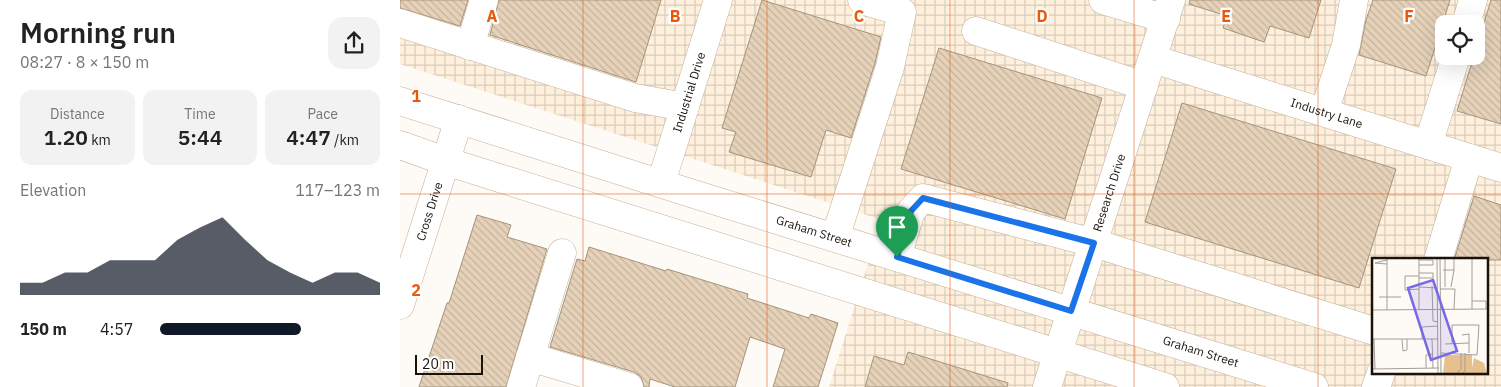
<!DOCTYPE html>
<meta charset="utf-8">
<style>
body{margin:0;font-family:"IBM Plex Sans",sans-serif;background:#f2f2f2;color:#222;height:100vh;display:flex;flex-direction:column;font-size:19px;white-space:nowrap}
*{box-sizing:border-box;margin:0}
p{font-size:16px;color:#767676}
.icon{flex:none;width:28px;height:28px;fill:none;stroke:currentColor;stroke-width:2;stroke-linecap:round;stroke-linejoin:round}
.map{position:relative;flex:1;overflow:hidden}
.panel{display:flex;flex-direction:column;background:#fff;width:400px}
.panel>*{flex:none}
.fabs{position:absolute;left:1035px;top:15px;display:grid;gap:10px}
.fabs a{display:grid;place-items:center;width:50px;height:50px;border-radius:10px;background:#fff;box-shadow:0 5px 20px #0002;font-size:25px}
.scale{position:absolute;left:15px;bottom:12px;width:68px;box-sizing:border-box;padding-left:5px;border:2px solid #1a130a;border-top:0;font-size:14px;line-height:18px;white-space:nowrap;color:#1a130a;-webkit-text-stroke:4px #fff;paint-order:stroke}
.pin{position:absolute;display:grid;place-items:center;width:42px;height:42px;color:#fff;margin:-51px -21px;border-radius:50% 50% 50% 0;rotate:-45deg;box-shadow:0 0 5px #0007}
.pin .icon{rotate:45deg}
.round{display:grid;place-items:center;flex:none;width:52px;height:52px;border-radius:15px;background:#f2f2f2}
.overview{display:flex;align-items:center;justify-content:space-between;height:85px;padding:0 20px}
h1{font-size:28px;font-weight:600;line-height:38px}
.stats{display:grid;grid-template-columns:repeat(3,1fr);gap:8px;height:85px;padding:5px 20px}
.stats div{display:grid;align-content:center;border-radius:12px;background:#f2f2f2;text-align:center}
.stats b{font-size:21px;font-weight:600}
.stats small{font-size:14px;font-weight:400}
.stats p{font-size:14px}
.chart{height:140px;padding:10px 20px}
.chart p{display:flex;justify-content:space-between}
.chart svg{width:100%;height:90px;margin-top:5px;fill:#111827;opacity:.7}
ul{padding:0 20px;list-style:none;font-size:16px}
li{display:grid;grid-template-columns:80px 60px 1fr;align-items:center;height:38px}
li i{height:12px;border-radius:6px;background:#111827}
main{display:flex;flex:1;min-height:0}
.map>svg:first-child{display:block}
.industrial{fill:url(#industrial-grid);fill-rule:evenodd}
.building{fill:url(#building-back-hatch);stroke:#a5937b}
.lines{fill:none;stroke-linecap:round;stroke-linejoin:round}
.minor-casing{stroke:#c4b198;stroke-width:29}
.minor{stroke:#fff;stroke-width:28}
.route-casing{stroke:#fff;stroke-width:10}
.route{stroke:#1a73e8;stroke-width:6}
.grid{fill:none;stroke:#e8590c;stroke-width:1;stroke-opacity:0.55}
.labels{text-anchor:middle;stroke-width:4.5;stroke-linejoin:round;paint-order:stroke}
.street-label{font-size:12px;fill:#1a130a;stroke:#fff}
.inset-road{fill:none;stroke:#a39e97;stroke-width:1}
.view{fill:#786ae5;fill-opacity:0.15;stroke:#786ae5;stroke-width:2.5}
.inset-edge{fill:none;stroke:#1a130a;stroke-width:2.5}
.grid-label{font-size:16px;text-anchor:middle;font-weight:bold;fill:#e8590c;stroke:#fff;stroke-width:4.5;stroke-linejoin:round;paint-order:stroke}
</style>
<main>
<section class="panel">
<div class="overview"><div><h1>Morning run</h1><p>08:27 · 8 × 150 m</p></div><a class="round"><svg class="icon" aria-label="share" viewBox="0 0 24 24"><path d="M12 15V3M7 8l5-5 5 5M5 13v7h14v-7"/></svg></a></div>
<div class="stats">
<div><p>Distance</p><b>1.20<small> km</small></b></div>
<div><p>Time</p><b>5:44</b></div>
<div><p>Pace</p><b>4:47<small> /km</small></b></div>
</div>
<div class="chart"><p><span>Elevation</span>117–123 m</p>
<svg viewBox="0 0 160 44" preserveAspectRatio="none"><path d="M0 44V38L10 38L20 33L30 33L40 27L50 27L60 27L70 17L80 11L90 6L100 17L110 27L120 33L130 38L140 33L150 33L160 38V44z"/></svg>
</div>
<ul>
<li><b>150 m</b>4:57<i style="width:64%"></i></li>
</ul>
</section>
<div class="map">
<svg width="1101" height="387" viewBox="0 0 1101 387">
<defs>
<pattern id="industrial-grid" width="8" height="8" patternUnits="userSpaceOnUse" patternTransform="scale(1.25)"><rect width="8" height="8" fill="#fff0dd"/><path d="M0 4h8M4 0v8" fill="none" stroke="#dacdbc"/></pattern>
<pattern id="building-back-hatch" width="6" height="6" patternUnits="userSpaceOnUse" patternTransform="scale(1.25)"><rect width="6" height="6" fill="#e6d2b9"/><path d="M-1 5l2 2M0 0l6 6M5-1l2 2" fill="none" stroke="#c5b39e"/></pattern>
</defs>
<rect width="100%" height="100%" fill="#fefaf5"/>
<path class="industrial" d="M0,0H1101V387H429L482,220L0,64ZM1044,24H1076V56H1044ZM974,260H1087V373H974Z"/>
<g class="building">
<polygon points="0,0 68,0 60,26 0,8"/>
<polygon points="99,0 261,0 236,82 90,35"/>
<polygon points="362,0 481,37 475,63 451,138 426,130 411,177 329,152 336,132 322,128"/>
<polygon points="790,0 921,0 909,38 870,26 864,42 823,28 827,16 789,4"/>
<polygon points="973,0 1050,0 1026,76 959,55 966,20"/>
<polygon points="1091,0 1101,0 1101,124 1057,111 1074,56 1076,56 1076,49"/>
<polygon points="539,48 702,98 665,219 501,169"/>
<polygon points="782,103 996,169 959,288 745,222"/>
<polygon points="1074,196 1101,205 1101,260 1054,260"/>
<polygon points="77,215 111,225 107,237 147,249 106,387 19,387 47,303 49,303"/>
<polygon points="189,247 266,271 267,269 348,294 347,298 409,318 411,314 438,323 418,387 373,387 385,349 350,337 335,387 275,387 250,379 249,387 244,387 241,377 234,372 150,347 177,259 185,261"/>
<polygon points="508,352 608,383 607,387 465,387 474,356 504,365"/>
</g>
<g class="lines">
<defs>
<g id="minor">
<polyline points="703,0 766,19"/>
<polyline points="0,23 235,98 285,107"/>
<polyline points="1066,24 1073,0"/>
<polyline points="576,31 744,86"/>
<polyline points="70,46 84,0"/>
<path id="s1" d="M753,59L1101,168"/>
<path id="s2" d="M0,101L300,196L914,387"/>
<polyline points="924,112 946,45 954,0"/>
<polyline points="0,145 45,161 765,387"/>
<polyline points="1028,145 1056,56"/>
<path id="s3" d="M261,183L318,0"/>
<polyline points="435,238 490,67 502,12 462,0"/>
<polyline points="497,257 511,211 523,198 694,243 974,331"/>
<polyline points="1038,260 1069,158"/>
<path id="s4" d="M0,305L59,119"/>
<polyline points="130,357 229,387"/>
<polyline points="121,387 162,253"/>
<path id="s5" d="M647,387L771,0"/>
<polyline points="976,387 981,373"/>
</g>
</defs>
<use href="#minor" class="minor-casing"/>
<use href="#minor" class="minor"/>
</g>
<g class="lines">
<defs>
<polygon id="route" points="523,198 694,243 671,311 497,257 511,211"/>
</defs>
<use href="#route" class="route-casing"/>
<use href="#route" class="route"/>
</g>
<path class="grid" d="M183,0V387M367,0V387M550,0V387M734,0V387M918,0V387M0,194H1101"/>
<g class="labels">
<g class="street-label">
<text dy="4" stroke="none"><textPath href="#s3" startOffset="95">Industrial Drive</textPath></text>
<text dy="4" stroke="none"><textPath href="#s1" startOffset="182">Industry Lane</textPath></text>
<text dy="4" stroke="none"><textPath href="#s5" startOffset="204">Research Drive</textPath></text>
<text dy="4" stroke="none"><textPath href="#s4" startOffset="98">Cross Drive</textPath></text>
<text dy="4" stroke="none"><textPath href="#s2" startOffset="434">Graham Street</textPath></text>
<text dy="4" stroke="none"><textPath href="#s2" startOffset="839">Graham Street</textPath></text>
</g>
</g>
<g transform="translate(972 258)">
<rect width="116" height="116" fill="#fefaf5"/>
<path d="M73,97H100V116H71Z" fill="#e6c08e"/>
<path d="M102,100L112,105L115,116L99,115Z" fill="#e6c08e"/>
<path class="inset-road" d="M15,0V52M47,0V51M65,0L66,116M68,0L69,116M73,0V29M100,0V51M15,2L3,5L15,6M47,2H61V7H47M71,12H82V0M47,15H61V20H47M47,18H33V32L47,31M60,28L61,63L66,64M47,29L65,30M79,29L82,12M68,31H83L82,51M7,39H29M100,43H114V51M0,52L117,51M90,77L97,76V95M0,81H66M2,81L3,111M30,81L31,93L35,92V81M50,81V69L66,68M60,81L61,110M73,86L97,85M69,95L105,97L107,67H80V86M54,110V97L61,96M0,111L67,110M84,116L89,111V95M90,116L93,113V95"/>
<path class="view" d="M61,22L85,93L59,102L36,30Z"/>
<rect width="116" height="116" class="inset-edge"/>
</g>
<g class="grid-label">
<text x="92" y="22">A</text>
<text x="275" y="22">B</text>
<text x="459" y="22">C</text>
<text x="642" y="22">D</text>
<text x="826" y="22">E</text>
<text x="1009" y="22">F</text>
<text x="16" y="102">1</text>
<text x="16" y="296">2</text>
</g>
</svg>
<div class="fabs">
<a><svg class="icon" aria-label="locate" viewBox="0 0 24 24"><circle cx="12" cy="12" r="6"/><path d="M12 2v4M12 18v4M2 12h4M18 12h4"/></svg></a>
</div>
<div class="scale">20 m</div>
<div class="pin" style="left:497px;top:257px;background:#1e9e55"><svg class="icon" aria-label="arrive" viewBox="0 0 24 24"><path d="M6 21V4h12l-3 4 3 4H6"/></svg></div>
</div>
</main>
